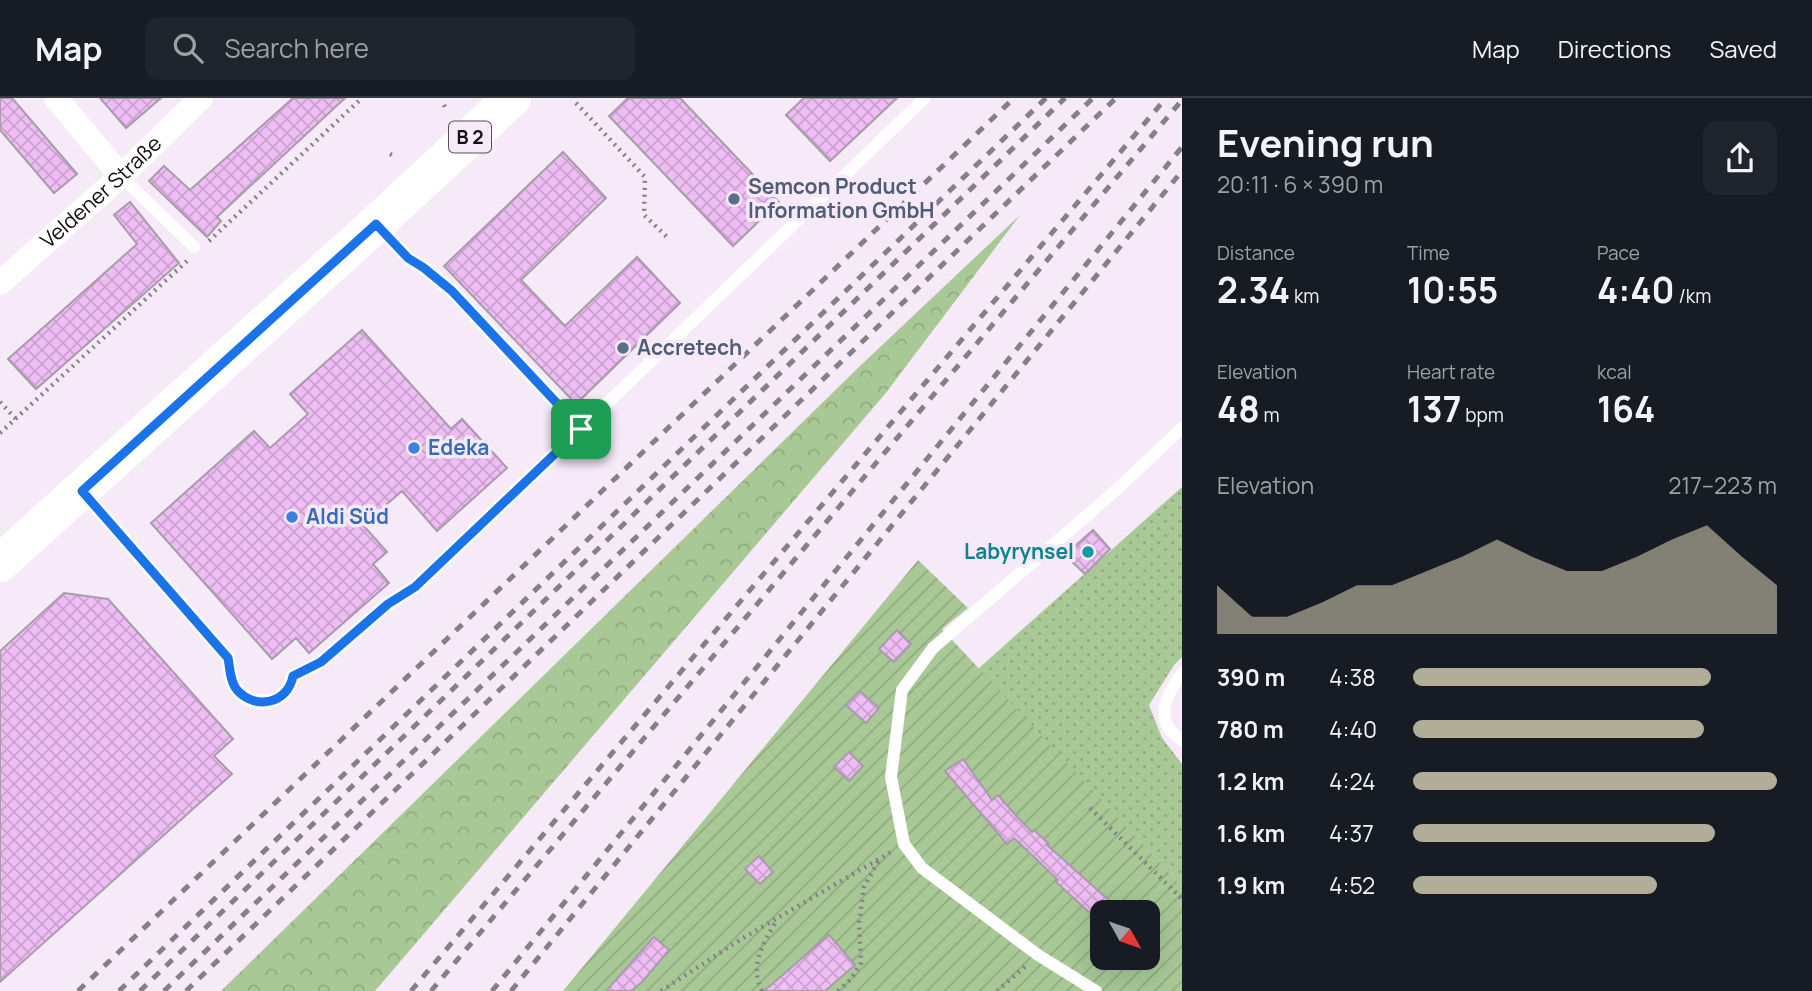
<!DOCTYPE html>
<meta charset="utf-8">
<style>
body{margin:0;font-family:Manrope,sans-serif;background:#20242c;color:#f1f3f6;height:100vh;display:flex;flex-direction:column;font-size:26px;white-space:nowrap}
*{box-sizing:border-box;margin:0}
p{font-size:23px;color:#9ea1a6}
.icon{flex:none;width:38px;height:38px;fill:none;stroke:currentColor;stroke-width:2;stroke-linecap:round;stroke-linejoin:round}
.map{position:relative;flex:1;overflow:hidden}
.drawer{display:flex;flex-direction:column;background:#171b24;width:630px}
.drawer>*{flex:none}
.needle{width:46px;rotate:130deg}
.tools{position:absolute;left:1090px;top:802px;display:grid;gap:14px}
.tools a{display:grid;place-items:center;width:70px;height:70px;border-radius:14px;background:#171b24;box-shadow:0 7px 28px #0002;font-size:35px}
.pin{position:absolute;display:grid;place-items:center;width:60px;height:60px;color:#fff;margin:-30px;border-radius:14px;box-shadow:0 4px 10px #0006}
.round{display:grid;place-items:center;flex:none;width:74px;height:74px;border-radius:14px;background:#20242c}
.overview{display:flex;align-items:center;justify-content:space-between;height:119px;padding:0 35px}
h1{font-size:38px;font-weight:700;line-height:52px}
.stats{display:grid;grid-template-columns:repeat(3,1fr);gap:10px;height:119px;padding:7px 35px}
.stats div{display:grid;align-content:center}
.stats b{font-size:35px;font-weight:700}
.stats small{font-size:19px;font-weight:400}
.stats p{font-size:19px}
.chart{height:196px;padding:14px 35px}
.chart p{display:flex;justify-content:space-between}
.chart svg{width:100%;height:126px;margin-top:7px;fill:#b1ad98;opacity:.7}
ul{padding:0 35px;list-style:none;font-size:23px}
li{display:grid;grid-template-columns:112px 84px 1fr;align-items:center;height:52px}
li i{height:18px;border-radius:9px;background:#b1ad98}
header{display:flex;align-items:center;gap:42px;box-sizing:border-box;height:98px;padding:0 35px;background:#171b24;border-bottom:2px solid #363941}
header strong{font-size:33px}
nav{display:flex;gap:38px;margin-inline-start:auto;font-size:24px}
.search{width:490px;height:63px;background:#20242c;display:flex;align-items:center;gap:18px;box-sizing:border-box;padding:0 24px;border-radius:14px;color:#9ea1a6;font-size:26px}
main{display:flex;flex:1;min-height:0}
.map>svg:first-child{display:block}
.grass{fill:url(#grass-dots)}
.forest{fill:url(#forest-crowns)}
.garden{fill:url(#garden-furrows);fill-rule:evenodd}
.building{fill:url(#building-cross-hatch);stroke:#a89caa;stroke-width:2}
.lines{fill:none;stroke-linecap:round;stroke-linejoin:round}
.path{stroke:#877e88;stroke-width:4.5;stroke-dasharray:2 5;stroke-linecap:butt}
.lane{stroke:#fff;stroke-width:12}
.street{stroke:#fff;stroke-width:24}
.primary{stroke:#fff;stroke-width:38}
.rail{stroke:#877e88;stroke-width:5;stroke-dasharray:9 9;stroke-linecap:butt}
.route-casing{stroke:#fff;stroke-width:14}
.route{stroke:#1a73e8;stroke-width:9}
.service-dot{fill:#5c6f8a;stroke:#f6e9f8;stroke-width:2.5}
.shop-dot{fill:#3f7fe0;stroke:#f6e9f8;stroke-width:2.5}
.culture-dot{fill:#0f9aa8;stroke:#f6e9f8;stroke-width:2.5}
.labels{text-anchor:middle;stroke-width:7;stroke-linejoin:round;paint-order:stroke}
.shield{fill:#f6e9f8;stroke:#564f56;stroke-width:2}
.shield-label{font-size:19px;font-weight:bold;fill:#110d11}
.service-label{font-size:21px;font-weight:bold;fill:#4e5e75;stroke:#f6e9f8;text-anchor:start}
.street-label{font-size:21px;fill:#110d11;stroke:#f6e9f8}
.shop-label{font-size:21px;font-weight:bold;fill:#366cbe;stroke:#f6e9f8;text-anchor:start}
.culture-label{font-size:21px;font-weight:bold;fill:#0d838f;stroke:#f6e9f8;text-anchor:end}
</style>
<header>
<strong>Map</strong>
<div class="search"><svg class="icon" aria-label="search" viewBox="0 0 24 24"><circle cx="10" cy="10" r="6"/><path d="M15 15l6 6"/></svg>Search here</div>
<nav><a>Map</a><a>Directions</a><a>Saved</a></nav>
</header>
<main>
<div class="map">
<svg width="1182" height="893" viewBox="0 0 1182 893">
<defs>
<pattern id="grass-dots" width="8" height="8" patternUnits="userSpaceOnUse" patternTransform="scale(1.75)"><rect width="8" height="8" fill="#a8c896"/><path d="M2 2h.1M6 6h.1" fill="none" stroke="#90ab80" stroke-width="1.8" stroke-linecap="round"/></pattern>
<pattern id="forest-crowns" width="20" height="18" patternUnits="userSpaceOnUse" patternTransform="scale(1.75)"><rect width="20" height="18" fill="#a8c896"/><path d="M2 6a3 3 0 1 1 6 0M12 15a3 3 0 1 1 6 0" fill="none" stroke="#90ab80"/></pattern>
<pattern id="garden-furrows" width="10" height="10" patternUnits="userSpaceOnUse" patternTransform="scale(1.75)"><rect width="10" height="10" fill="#a8c896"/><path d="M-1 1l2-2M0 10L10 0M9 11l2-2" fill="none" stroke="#90ab80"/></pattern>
<pattern id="building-cross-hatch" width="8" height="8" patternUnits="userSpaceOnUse" patternTransform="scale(1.75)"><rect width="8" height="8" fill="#eebdf4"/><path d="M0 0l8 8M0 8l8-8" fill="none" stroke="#cba1d0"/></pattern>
</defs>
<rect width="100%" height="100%" fill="#f6e9f8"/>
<polygon class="grass" points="1182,389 1182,559 1174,567 1149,607 1162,640 1182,666 1182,788 978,571"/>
<polygon class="forest" points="1020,117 885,296 375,893 221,893 860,268"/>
<path class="garden" d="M918,462L968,510L942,531L1182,788V893H563ZM1102,814H1148V859H1102Z"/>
<g class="building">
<polygon points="0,0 12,0 77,76 54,95 0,32"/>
<polygon points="100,0 161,0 126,30"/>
<polygon points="293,0 345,0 217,119 221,123 207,139 149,83 164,68 190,92"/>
<polygon points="628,0 680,0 779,104 733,148 609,18"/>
<polygon points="804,0 897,0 830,63 786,17"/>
<polygon points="563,54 606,100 521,182 565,228 637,159 680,205 576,306 444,168"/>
<polygon points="130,104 179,165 36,291 8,261 137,146 114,117"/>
<polygon points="362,232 451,331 462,321 507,370 437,433 402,393 363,427 387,454 373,466 389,485 309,555 296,540 272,561 151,425 254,333 270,350 308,316 290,296"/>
<polygon points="1093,432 1110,451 1085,476 1065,457"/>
<polygon points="64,495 108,501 233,641 214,658 232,676 0,884 0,553"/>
<polygon points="897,532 911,546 894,564 879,551"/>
<polygon points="860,593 879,610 866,625 846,607"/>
<polygon points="849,654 863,668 849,683 834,669"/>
<polygon points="963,661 992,702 998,697 1019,721 1032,734 1034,732 1049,746 1047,747 1122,814 1102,814 1102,826 1056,784 1058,782 1014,740 1007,746 945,673"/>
<polygon points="759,758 773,774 760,786 745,771"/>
<polygon points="829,837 855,867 825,893 764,893"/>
<polygon points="654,839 669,852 642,884 631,893 606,893"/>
</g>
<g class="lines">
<g class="path">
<polyline points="576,5 645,79 644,117 667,139"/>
<polyline points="444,7 445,9"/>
<polyline points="390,56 392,57"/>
<polyline points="209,143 362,0"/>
<polyline points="0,304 16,321"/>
<polyline points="0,335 187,163"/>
<polyline points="1090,710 1182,801"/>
<polyline points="661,893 743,840 891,754"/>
<path d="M762,893C749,866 763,847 776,823"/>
<polyline points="838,893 851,881 861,865 859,825 864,789 880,760"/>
<polyline points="997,893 1027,867"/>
</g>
<g class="lane">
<polyline points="121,78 194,149"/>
<polyline points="379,129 408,160 424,170 452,193 581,331"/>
<path d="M83,394L228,560C230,570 230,584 237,592C256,613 288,605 293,578L321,564L388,506L415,489L440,466L925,0"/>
<path d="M1182,575C1166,597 1152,624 1182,642"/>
<polyline points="1096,893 1038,857 922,770 904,746 891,679 902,592 933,550 1114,394 1182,330"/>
</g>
<g class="street">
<polyline points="56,0 121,78"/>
<path id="s1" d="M0,185L121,78L201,0"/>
</g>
<polyline class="primary" points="0,465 376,126 512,0"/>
<g class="rail">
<polyline points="78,893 1014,0"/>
<polyline points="119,893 1046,0"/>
<polyline points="140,893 1065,0"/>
<polyline points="164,893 1093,0"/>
<polyline points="186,893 1116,0"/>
<polyline points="411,893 1166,0"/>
<polyline points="431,893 1182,2"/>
<polyline points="492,893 1182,49"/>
<polyline points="511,893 1182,73"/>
</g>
</g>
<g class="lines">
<defs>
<path id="route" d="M376,126L408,160L424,170L452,193L581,331L415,489L388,506L321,564L293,578C288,605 256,613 237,592C230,584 230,570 228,560L82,393Z"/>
</defs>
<use href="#route" class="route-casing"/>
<use href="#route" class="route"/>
</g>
<g class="service-dot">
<circle cx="734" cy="101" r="7"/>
<circle cx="623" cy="250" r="7"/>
</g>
<g class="shop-dot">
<circle cx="414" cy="350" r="7"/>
<circle cx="292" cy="419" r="7"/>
</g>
<circle class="culture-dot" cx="1088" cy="454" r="7"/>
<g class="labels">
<rect class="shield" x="449" y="23.5" width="42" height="31" rx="5"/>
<g class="shield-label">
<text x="470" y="46">B 2</text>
</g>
<g class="service-label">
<text x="748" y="96">Semcon Product<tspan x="748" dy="24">Information GmbH</tspan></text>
<text x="637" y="257">Accretech</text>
</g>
<g class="street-label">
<text dy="7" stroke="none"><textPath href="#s1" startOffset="136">Veldener Straße</textPath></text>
</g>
<g class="shop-label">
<text x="428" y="357">Edeka</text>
<text x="306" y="426">Aldi Süd</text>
</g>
<g class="culture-label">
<text x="1074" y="461">Labyrynsel</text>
</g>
</g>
</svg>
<div class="tools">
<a><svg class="needle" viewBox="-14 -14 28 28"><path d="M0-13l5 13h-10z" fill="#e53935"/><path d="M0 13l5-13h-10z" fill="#9ea1a6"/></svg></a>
</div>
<div class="pin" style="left:581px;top:331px;background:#1e9e55"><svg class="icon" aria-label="arrive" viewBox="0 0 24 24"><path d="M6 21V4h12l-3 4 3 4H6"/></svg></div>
</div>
<section class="drawer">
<div class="overview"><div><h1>Evening run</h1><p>20:11 · 6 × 390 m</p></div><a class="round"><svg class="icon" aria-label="share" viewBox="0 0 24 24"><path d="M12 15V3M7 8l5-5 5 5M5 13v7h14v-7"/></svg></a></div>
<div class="stats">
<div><p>Distance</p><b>2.34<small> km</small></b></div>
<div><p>Time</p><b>10:55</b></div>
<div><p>Pace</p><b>4:40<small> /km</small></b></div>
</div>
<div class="stats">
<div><p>Elevation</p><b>48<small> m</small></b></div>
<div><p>Heart rate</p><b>137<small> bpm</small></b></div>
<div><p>kcal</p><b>164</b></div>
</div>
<div class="chart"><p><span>Elevation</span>217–223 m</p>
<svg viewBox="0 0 160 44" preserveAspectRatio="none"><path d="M0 44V27L10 38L20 38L30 33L40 27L50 27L60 22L70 17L80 11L90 17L100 22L110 22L120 17L130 11L140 6L150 17L160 27V44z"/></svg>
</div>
<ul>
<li><b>390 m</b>4:38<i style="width:82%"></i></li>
<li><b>780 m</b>4:40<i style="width:80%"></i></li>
<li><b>1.2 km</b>4:24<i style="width:100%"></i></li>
<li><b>1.6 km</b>4:37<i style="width:83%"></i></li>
<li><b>1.9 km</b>4:52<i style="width:67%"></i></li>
</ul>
</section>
</main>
